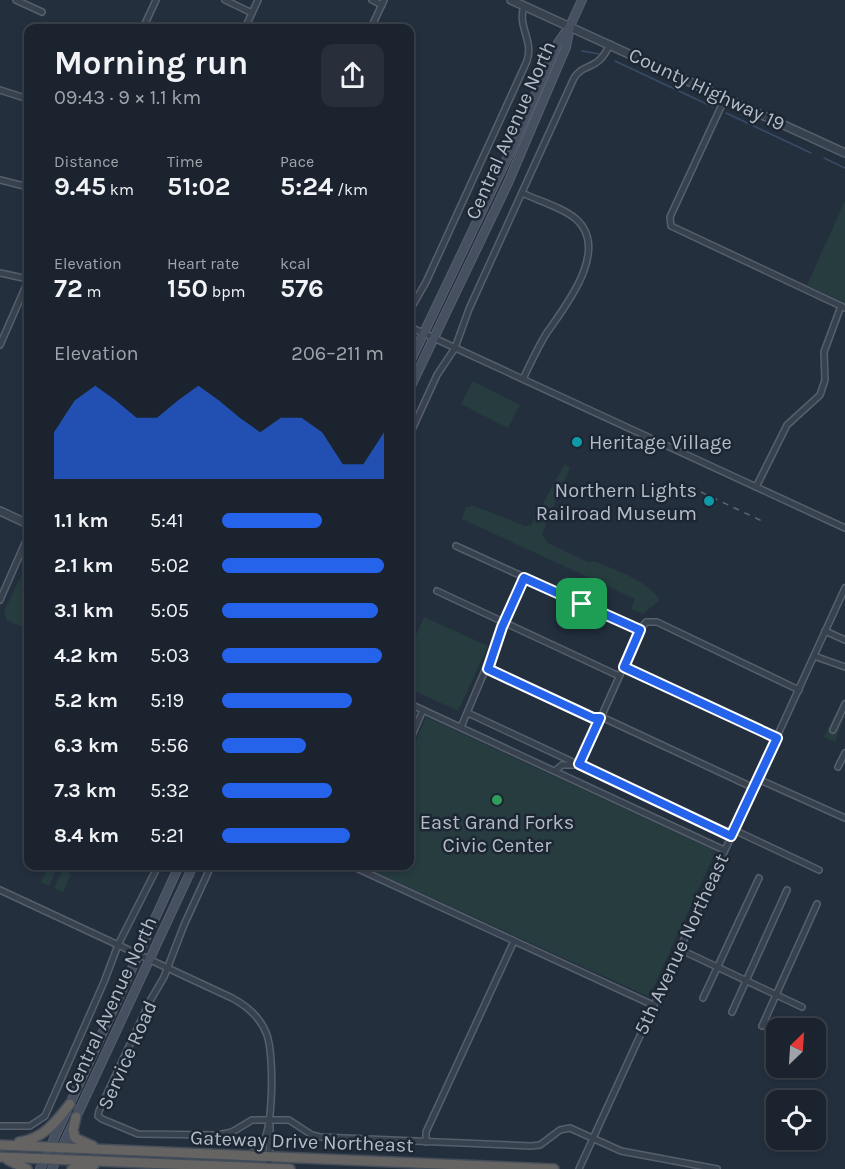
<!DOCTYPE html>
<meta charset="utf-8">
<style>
body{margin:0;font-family:Karla,sans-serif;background:#282f3a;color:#f1f3f6;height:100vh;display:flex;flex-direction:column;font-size:22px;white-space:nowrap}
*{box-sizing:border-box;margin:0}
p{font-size:20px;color:#a0a4aa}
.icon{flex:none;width:33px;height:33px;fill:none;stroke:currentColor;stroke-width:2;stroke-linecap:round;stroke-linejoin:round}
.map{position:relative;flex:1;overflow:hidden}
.panel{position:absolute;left:24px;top:24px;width:390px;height:846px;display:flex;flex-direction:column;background:#1b232e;border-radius:12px;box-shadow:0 3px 9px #0003,0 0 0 2px #39404a}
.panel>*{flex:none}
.needle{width:39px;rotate:25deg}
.fabs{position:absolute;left:766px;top:1018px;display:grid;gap:12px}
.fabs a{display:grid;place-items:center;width:60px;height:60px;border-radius:12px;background:#1b232e;box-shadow:0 3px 9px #0003,0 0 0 2px #39404a;font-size:30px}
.pin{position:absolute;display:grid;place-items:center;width:51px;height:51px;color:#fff;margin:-26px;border-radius:12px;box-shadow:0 3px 9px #0006}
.round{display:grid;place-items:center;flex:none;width:63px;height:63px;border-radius:12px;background:#282f3a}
.overview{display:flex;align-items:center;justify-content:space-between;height:102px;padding:0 30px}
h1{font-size:33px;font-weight:700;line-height:45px}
.metrics{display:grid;grid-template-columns:repeat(3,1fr);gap:9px;height:102px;padding:6px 30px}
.metrics div{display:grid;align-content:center}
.metrics b{font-size:26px;font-weight:700}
.metrics small{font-size:16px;font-weight:400}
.metrics p{font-size:16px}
.chart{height:168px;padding:12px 30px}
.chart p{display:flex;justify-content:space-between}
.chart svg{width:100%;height:108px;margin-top:6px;fill:#2563eb;opacity:.7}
ul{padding:0 30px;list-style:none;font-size:20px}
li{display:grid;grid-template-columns:96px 72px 1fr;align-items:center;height:45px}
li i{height:15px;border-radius:8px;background:#2563eb}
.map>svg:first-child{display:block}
.green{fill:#263c3f}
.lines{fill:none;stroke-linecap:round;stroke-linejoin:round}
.stream{stroke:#394c67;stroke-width:1.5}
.minor-casing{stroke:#565f6c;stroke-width:8}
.tertiary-casing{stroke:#565f6c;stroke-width:10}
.secondary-casing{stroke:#565f6c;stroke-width:10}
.trunk-casing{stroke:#434c59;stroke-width:12}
.minor{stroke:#38414e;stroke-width:5}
.tertiary{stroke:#38414e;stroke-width:7}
.secondary{stroke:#465061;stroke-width:8}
.trunk{stroke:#656462;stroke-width:9}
.rail{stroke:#5a6575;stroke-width:1.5;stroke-dasharray:6 6;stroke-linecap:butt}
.route-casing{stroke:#fff;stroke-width:12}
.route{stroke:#2563eb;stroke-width:8}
.culture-dot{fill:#0f9aa8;stroke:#1d2633;stroke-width:2}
.leisure-dot{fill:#2e9e5b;stroke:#1d2633;stroke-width:2}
.labels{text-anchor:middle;stroke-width:5;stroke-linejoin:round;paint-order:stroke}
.street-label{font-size:20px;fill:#b4bcc9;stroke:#1d2633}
.poi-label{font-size:20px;fill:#b4bcc9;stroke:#1d2633;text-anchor:start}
</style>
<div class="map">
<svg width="845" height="1169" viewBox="0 0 845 1169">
<rect width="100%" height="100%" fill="#242f3e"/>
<g class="green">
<polygon points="845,201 845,303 807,285"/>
<polygon points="473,381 520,405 508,428 461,404"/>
<path d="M565,464L570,468L542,534L548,543L588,562L594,561C617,571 646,579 660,600L643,614L631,609L635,599L462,519L466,507L474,506L525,526L531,525Z"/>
<polygon points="28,562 28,630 7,620 4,611"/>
<polygon points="424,617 488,646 458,711 410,689 410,648"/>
<polygon points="836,712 845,716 835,742 824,737"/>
<polygon points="426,717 716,851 649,997 362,866 410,866 410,753"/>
<polygon points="48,866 58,867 49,886 41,882"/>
<polygon points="63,870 71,874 63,892 54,888"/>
</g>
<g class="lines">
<g class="stream">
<polyline points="582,51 599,54"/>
<polyline points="615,61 713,107"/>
<polyline points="726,113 811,153"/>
<polyline points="824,158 845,168"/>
</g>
<defs>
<g id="minor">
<polyline points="16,0 42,12"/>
<polyline points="225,0 252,13"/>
<polyline points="372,0 382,5"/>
<polyline points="143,28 156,0"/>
<polyline points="245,28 258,0"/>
<polyline points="371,28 384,0"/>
<polyline points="0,90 28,99"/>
<polyline points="725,98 670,217 671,226 845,308"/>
<polyline points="0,180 28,187"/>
<path d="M522,193C539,201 562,207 576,219C611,250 564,308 546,334C537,349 530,364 523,379"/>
<polyline points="0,273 28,279"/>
<path d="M410,310L426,282L527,61C534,40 517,27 524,6"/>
<polyline points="410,327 845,528"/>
<polyline points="0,345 28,281"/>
<path d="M410,434L437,375L455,348L469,309L574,78C585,61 597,73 610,44"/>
<polyline points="756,487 787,425 820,395 825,380 824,352 841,306"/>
<polyline points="456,546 640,630 646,622 657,622 799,690"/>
<polyline points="437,591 619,676"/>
<polyline points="0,600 28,536"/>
<polyline points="825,631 845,640"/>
<polyline points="814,656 845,667"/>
<polyline points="624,667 777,738"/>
<polyline points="488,669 593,718 606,719 754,788"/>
<polyline points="410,704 724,850"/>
<polyline points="468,713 731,836"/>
<polyline points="461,727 524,578"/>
<polyline points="833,730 845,704"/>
<polyline points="410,740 423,710"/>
<polyline points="838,767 845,753"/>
<polyline points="556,770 562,765 577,765 581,762 640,630"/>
<polyline points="758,779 845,818"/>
<polyline points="734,830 819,870"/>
<polyline points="211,866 184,925 164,977 150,1001 99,1111 98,1116 102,1119 138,1134 218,1135 232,1132 252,1120 289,1120 312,1135 320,1137 531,1146 540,1145 560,1130 570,1128 621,1151 717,1169"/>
<polyline points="352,866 653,1005"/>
<path d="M0,890L232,998C247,1006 261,1018 267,1035C274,1055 274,1129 261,1146C258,1150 254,1152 250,1154"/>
<polyline points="679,949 802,1007"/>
<polyline points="703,998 759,878"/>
<polyline points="732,1012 787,890"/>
<polyline points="762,1026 817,904"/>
<polyline points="0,1126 30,1126 45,1116 104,982 118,945 158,866"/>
<polyline points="426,1142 426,1132 514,941"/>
<polyline points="269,1168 270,1125"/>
<polyline points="579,1169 845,588"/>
</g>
<g id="tertiary">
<polyline points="511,0 845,153"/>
<polyline points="0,511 28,524"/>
</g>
<g id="secondary">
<polyline points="410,362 511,150 558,43 570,26 582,0"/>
<polyline points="410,388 508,183 566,47 570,26"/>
<polyline points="40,1169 179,866"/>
<polyline points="52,1169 193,866"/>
</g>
<g id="trunk">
<polyline points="76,1117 73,1130 75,1138 93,1146"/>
<path d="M19,1142C43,1139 56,1122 70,1104"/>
<polyline points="0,1145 554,1169"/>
<polyline points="0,1157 290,1169"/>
<polyline points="8,1160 27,1169"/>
<polyline points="72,1169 94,1165"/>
</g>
</defs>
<use href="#minor" class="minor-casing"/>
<use href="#tertiary" class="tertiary-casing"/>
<use href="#secondary" class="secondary-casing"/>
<use href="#trunk" class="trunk-casing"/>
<use href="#minor" class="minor"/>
<use href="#tertiary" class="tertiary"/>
<use href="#secondary" class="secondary"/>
<use href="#trunk" class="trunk"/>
<polyline class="rail" points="701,492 762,521"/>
</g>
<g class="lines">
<defs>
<polygon id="route" points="524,578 640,630 624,667 777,738 731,836 579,764 600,718 593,718 488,669 502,627"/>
</defs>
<use href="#route" class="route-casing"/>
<use href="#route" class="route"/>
</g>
<g class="culture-dot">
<circle cx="577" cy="442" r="6"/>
<circle cx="709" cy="501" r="6"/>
</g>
<circle class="leisure-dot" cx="497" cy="800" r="6"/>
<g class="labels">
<g class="street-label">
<text transform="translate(707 89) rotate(25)" y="7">County Highway 19</text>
<text transform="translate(510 130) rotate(-66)" y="7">Central Avenue North</text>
<text transform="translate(681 944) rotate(-65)" y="7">5th Avenue Northeast</text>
<text transform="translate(110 1005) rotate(-65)" y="7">Central Avenue North</text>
<text transform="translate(127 1055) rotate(-66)" y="7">Service Road</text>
<text transform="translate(302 1141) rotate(2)" y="7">Gateway Drive Northeast</text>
</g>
<g class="poi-label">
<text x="589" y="449">Heritage Village</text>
<text x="697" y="497" text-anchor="end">Northern Lights<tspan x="697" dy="23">Railroad Museum</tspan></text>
<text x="497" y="829" text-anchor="middle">East Grand Forks<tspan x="497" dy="23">Civic Center</tspan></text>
</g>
</g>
</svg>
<div class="fabs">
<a><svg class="needle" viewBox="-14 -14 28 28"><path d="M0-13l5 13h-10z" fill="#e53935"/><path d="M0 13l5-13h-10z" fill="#a0a4aa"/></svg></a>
<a><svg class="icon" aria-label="locate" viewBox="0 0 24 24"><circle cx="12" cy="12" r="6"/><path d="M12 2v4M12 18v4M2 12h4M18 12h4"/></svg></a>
</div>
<div class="pin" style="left:582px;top:604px;background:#1e9e55"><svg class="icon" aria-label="arrive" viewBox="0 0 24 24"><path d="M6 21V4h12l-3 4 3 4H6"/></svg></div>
<section class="panel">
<div class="overview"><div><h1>Morning run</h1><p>09:43 · 9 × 1.1 km</p></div><a class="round"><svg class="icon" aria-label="share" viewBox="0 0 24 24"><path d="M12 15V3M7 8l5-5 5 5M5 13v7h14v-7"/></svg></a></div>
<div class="metrics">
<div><p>Distance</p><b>9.45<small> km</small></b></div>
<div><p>Time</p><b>51:02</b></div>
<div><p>Pace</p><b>5:24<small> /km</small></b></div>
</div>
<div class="metrics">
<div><p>Elevation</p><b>72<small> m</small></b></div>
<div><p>Heart rate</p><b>150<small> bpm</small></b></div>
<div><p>kcal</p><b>576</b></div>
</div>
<div class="chart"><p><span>Elevation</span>206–211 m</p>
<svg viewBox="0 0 160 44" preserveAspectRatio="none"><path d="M0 44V25L10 12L20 6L30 12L40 19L50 19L60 12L70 6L80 12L90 19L100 25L110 19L120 19L130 25L140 38L150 38L160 25V44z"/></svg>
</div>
<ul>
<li><b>1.1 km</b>5:41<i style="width:62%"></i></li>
<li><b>2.1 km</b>5:02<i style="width:100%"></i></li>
<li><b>3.1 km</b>5:05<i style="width:96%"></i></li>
<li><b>4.2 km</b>5:03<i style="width:99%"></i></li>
<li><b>5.2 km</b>5:19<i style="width:80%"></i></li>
<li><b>6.3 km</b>5:56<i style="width:52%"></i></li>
<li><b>7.3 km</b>5:32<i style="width:68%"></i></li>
<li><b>8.4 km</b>5:21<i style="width:79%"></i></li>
</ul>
</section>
</div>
